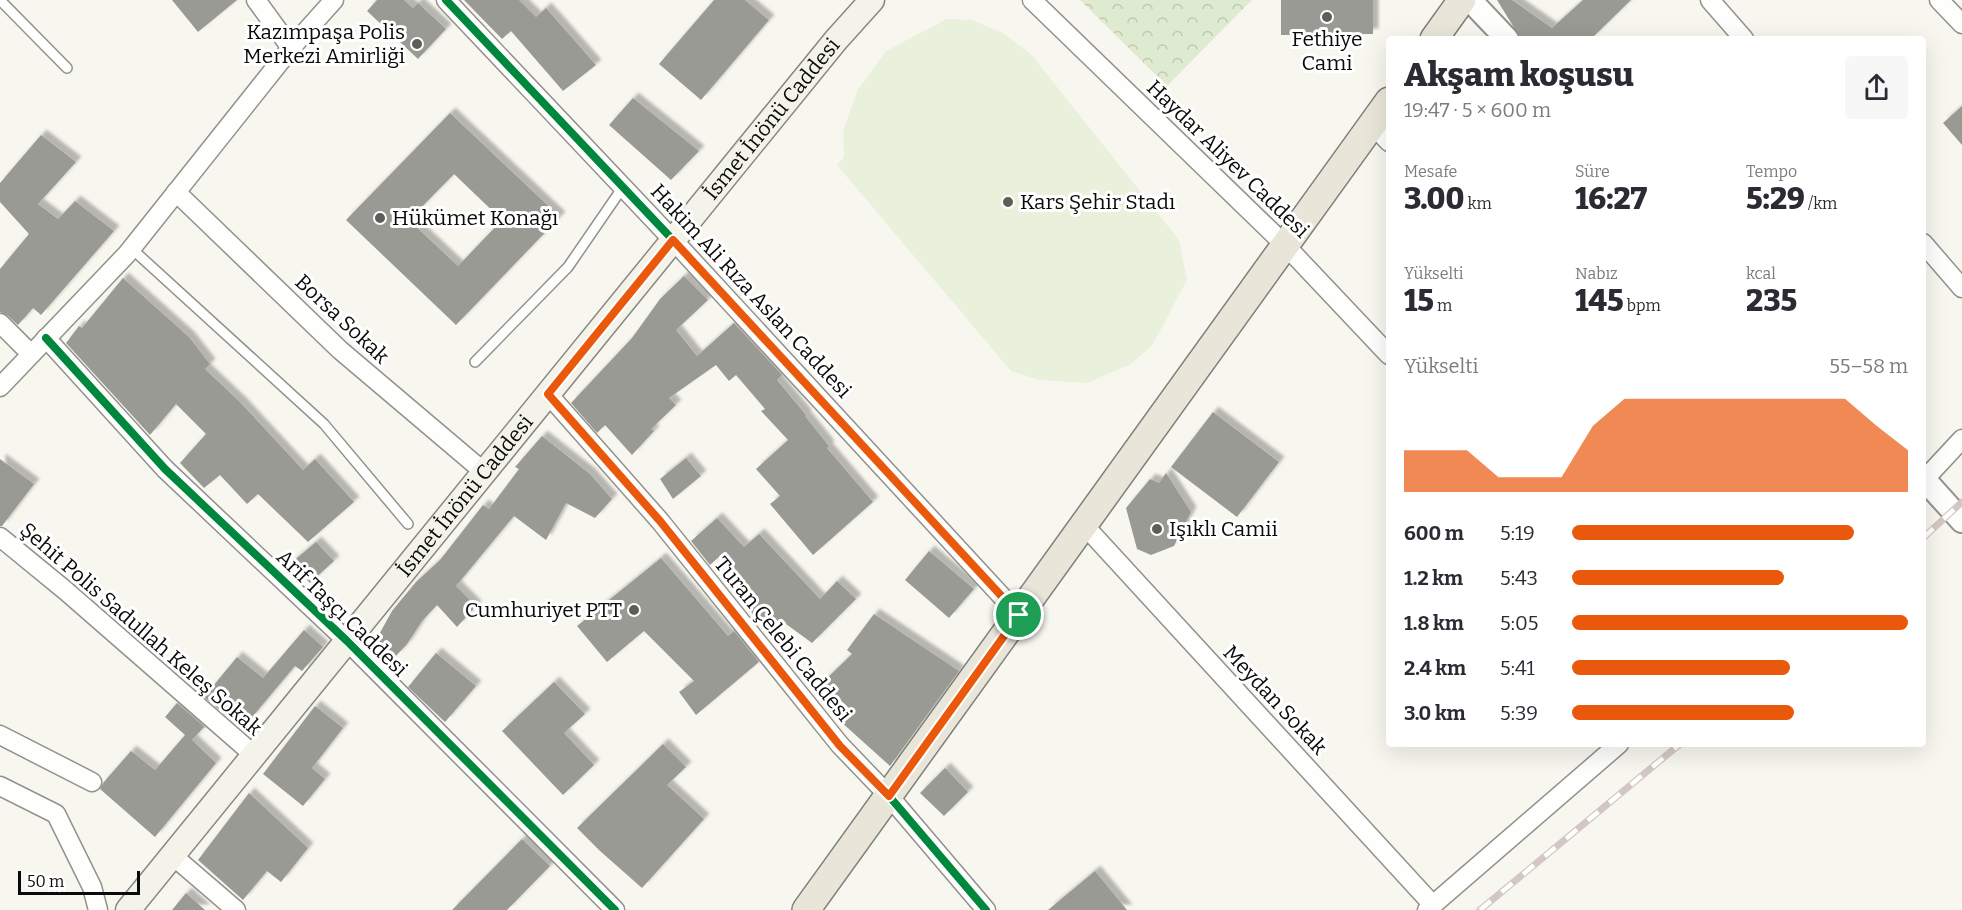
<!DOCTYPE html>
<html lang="tr">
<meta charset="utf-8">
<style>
body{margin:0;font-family:Bitter,serif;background:#f7f7f7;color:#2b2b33;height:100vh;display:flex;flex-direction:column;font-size:22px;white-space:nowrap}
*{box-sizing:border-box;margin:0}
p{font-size:20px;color:#7c7c81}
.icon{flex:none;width:33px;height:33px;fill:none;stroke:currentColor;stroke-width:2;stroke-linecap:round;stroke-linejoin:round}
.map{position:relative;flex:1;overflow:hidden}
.sheet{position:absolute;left:1386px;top:36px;width:540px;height:711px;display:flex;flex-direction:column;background:#fff;border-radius:6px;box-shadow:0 6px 24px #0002}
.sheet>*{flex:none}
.scale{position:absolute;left:18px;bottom:15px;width:122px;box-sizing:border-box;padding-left:6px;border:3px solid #0a0a0a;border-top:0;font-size:16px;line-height:21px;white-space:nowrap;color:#0a0a0a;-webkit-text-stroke:4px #fff;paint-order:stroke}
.pin{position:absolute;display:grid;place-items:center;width:51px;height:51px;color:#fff;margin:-26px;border:3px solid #fff;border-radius:50%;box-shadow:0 2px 6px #0007}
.round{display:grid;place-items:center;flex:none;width:63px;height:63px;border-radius:6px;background:#f7f7f7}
.head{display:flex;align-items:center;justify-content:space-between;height:102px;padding:0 18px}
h1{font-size:33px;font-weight:800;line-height:45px}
.metrics{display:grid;grid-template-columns:repeat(3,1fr);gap:9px;height:102px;padding:6px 18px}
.metrics div{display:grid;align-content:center}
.metrics b{font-size:30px;font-weight:800}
.metrics small{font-size:16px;font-weight:400}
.metrics p{font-size:16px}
.chart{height:168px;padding:12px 18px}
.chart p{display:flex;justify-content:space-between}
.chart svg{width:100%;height:108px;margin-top:6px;fill:#ea580c;opacity:.7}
ul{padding:0 18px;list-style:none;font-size:20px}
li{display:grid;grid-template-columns:96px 72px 1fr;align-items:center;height:45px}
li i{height:15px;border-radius:8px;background:#ea580c}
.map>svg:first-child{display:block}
.park{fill:url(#park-crowns)}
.pitch{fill:#e9f0db}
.building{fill:#9a9a95;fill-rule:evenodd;filter:url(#shadow)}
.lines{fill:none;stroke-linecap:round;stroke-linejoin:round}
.service-casing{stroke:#91918d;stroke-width:12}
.minor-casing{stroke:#91918d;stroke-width:21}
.tertiary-casing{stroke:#91918d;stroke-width:26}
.secondary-casing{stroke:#888784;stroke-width:27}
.primary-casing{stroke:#7e7e7a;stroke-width:30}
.service{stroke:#fefefd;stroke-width:9}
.minor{stroke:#fefefd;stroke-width:18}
.tertiary{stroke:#fefefd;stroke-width:22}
.secondary{stroke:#f3f3e9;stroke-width:24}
.primary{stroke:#e9e6d9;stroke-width:27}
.rail-casing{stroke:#d3c7c5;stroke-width:7}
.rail{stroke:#fff;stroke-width:4.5;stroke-dasharray:14;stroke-linecap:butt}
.cycleway-casing{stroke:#fff;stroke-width:11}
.cycleway{stroke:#00873e;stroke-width:8}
.route-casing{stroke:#fff;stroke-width:12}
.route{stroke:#ea580c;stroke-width:8}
.poi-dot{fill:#5d5d5a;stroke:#fff;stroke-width:2}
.labels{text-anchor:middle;stroke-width:6;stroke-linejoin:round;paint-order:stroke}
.poi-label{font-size:21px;fill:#0a0a0a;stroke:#fff;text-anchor:start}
.street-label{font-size:21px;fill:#0a0a0a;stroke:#fff}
</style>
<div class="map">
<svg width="1962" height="910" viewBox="0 0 1962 910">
<defs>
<pattern id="park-crowns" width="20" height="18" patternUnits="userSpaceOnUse" patternTransform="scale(1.5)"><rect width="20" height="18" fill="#dfebd1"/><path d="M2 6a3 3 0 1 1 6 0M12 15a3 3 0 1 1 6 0" fill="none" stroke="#bec8b2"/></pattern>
<filter id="shadow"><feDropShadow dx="5.5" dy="-5.5" stdDeviation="1.5" flood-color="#0004"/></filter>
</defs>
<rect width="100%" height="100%" fill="#f8f7ef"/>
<polygon class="park" points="1080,0 1252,0 1167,86"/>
<polygon class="pitch" points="947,19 972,20 1003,33 1030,53 1179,240 1187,280 1152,346 1131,364 1087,383 1039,380 1011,371 837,165 844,157 843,131 858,89 886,51"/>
<g class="building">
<polygon points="172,0 237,0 198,32"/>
<polygon points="377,0 404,0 413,8 418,3 446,29 418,59 367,11"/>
<polygon points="464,0 519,0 536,17 546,8 596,65 563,91 511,31 502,39"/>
<polygon points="714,0 745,0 769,20 701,100 659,64"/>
<polygon points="1281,0 1373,0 1373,34 1281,35"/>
<polygon points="1497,0 1512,0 1552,28 1583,0 1631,0 1591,39 1521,39"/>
<polygon points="633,98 699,151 671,180 609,125"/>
<polygon points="1962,106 1962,145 1943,123"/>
<path d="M450,113L560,217L456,325L346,220ZM454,174L502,220L458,266L409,220Z"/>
<polygon points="41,135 76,162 38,204 58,219 75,201 114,231 41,315 33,308 18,325 7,315 0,312 0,269 29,234 0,202 0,183"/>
<polygon points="684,276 708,300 676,330 697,356 734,323 782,375 777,380 806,415 805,416 829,446 827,448 873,502 813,555 770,504 780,496 756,469 788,440 761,411 765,409 736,375 729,381 716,365 669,398 676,405 651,429 654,431 632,455 605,425 597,433 571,403 632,338 660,299"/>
<polygon points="123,278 189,337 210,364 205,369 240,402 303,470 315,459 354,502 308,542 258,494 247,504 220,475 204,488 180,463 206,434 176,404 150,435 66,343 79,326 82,328"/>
<polygon points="1213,412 1279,462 1237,517 1171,467"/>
<polygon points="542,436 590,474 612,499 595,518 566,503 546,540 514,516 456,586 476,606 457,627 437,605 422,621 407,644 396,656 376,640 392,611 416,582 440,560 483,505 489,509 519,469 515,467"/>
<polygon points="686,458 701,476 673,499 660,479"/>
<polygon points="0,459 34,484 2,526 0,526"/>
<polygon points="1166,473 1191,512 1174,546 1151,555 1137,549 1126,508 1150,479 1159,483"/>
<polygon points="717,518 744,547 759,534 820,599 837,581 856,599 812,643 786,624 772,636 747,607 756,599 722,554 710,565 691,541"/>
<polygon points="316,542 334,561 310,583 291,563"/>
<polygon points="929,551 974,589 949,618 905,580"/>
<polygon points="661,558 728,636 734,631 759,662 696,715 679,692 694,681 644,631 607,662 577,626"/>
<polygon points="874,614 959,671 890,766 840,721 851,710 822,683 852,654 847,650"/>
<polygon points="304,630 323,647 302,671 295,666 242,729 204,697 237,657 263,678"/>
<polygon points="436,653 476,686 445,722 408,687"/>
<polygon points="554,682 585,714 564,733 594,765 563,795 502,731"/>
<polygon points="177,703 207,729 204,727 192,740 216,763 155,837 100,789 103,783 131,751 155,770 185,735 165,717"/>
<polygon points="315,706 343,728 312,768 325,779 303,806 263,774"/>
<polygon points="663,744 686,767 667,785 704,819 642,888 600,851 577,828"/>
<polygon points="945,768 968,792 944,816 920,793"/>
<polygon points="249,793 308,848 281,882 267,871 243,900 198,860"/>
<polygon points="522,839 550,866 507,910 452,910"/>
<polygon points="1095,871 1127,910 1048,910"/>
<polygon points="186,893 205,910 172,910"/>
</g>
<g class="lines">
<defs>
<g id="service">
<polyline points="0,0 67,68"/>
<polyline points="131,248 324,424 408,524"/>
<polyline points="475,362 568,267 623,187"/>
</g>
<g id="minor">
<polyline points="256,0 291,48"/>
<polyline points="446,0 673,240 1019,615"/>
<polyline points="1032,0 1285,245 1389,355"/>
<polyline points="1710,0 1744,39"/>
<polyline points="1939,0 1962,24"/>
<polyline points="1372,124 1389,142"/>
<polyline points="176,192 340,350 484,472"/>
<polyline points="1923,243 1962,288"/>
<polyline points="0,323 31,354"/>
<polyline points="46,338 165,469 347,641 615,910"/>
<polyline points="0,387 127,254 291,48 334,0"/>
<polyline points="548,394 660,521 840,745 889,796 986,910"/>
<polyline points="1923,481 1962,439"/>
<polyline points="1084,525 1433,905"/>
<polyline points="0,537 66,591 254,755"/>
<polyline points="0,735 92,782"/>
<polyline points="0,786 56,814 92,887 98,910"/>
<polyline points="172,855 236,910"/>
<polyline points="1427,910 1619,744"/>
</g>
<g id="tertiary">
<polyline points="1470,0 1507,39"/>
<polyline points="1923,478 1962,521"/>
</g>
<g id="secondary">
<path id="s1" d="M128,910L836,40L872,0"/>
</g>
<g id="primary">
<polyline points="1434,39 1462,0"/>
<polyline points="806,910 1389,101"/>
</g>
</defs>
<use href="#service" class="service-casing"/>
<use href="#minor" class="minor-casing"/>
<use href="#tertiary" class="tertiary-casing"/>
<use href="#secondary" class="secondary-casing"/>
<use href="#primary" class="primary-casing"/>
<use href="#service" class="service"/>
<use href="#minor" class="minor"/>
<use href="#tertiary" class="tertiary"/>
<use href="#secondary" class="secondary"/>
<use href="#primary" class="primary"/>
<defs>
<g id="rail">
<polyline points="1923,538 1962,502"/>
<polyline points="1480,910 1680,744"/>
</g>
</defs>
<use href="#rail" class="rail-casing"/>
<use href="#rail" class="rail"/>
<defs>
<g id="cycleway">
<polyline points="446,0 673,240 1019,615"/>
<polyline points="46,338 165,469 347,641 615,910"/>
<polyline points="548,394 660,521 840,745 889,796 986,910"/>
</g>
</defs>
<use href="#cycleway" class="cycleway-casing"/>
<use href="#cycleway" class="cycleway"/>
</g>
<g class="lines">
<defs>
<polygon id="route" points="673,240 1019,615 889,796 840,746 660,521 548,394"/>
</defs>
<use href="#route" class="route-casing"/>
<use href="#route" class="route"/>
</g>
<g class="poi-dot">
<circle cx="1327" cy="17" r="6"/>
<circle cx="417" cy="44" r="6"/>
<circle cx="1008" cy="202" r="6"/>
<circle cx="380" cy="218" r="6"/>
<circle cx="1157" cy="529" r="6"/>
<circle cx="634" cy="610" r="6"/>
</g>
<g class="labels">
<g class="poi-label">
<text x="405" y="39" text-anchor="end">Kazımpaşa Polis<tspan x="405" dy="24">Merkezi Amirliği</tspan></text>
<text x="1327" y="46" text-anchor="middle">Fethiye<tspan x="1327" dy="24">Cami</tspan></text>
<text x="1020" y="209">Kars Şehir Stadı</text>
<text x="392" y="225">Hükümet Konağı</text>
<text x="1169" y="536">Işıklı Camii</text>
<text x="622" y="617" text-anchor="end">Cumhuriyet PTT</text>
</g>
<g class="street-label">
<text dy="7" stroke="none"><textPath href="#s1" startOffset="1020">İsmet İnönü Caddesi</textPath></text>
<text transform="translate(1228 159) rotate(44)" y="7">Haydar Aliyev Caddesi</text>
<text transform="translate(751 291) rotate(47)" y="7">Hakim Ali Rıza Aslan Caddesi</text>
<text transform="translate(342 319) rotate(43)" y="7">Borsa Sokak</text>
<text dy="7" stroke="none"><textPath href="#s1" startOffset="534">İsmet İnönü Caddesi</textPath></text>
<text transform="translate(342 613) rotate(44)" y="7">Arif Taşçı Caddesi</text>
<text transform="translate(141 629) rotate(41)" y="7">Şehit Polis Sadullah Keleş Sokak</text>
<text transform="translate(783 639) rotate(51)" y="7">Turan Çelebi Caddesi</text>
<text transform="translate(1275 700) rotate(47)" y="7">Meydan Sokak</text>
</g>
</g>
</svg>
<div class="scale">50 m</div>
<div class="pin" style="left:1019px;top:615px;background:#1e9e55"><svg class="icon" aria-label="arrive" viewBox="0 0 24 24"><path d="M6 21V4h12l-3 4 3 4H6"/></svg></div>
<section class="sheet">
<div class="head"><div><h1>Akşam koşusu</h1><p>19:47 · 5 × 600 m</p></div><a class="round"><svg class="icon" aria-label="share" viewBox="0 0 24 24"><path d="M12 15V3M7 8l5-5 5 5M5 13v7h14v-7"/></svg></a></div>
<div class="metrics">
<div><p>Mesafe</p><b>3.00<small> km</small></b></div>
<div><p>Süre</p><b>16:27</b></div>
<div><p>Tempo</p><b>5:29<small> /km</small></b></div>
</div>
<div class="metrics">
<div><p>Yükselti</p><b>15<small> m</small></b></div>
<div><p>Nabız</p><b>145<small> bpm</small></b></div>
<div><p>kcal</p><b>235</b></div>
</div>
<div class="chart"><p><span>Yükselti</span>55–58 m</p>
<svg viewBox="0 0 160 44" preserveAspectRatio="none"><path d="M0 44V27L10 27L20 27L30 38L40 38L50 38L60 17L70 6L80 6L90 6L100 6L110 6L120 6L130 6L140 6L150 17L160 27V44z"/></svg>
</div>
<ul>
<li><b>600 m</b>5:19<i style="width:84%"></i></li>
<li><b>1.2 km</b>5:43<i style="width:63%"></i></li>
<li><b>1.8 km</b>5:05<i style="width:100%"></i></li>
<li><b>2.4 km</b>5:41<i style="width:65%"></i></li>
<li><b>3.0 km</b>5:39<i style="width:66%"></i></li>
</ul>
</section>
</div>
